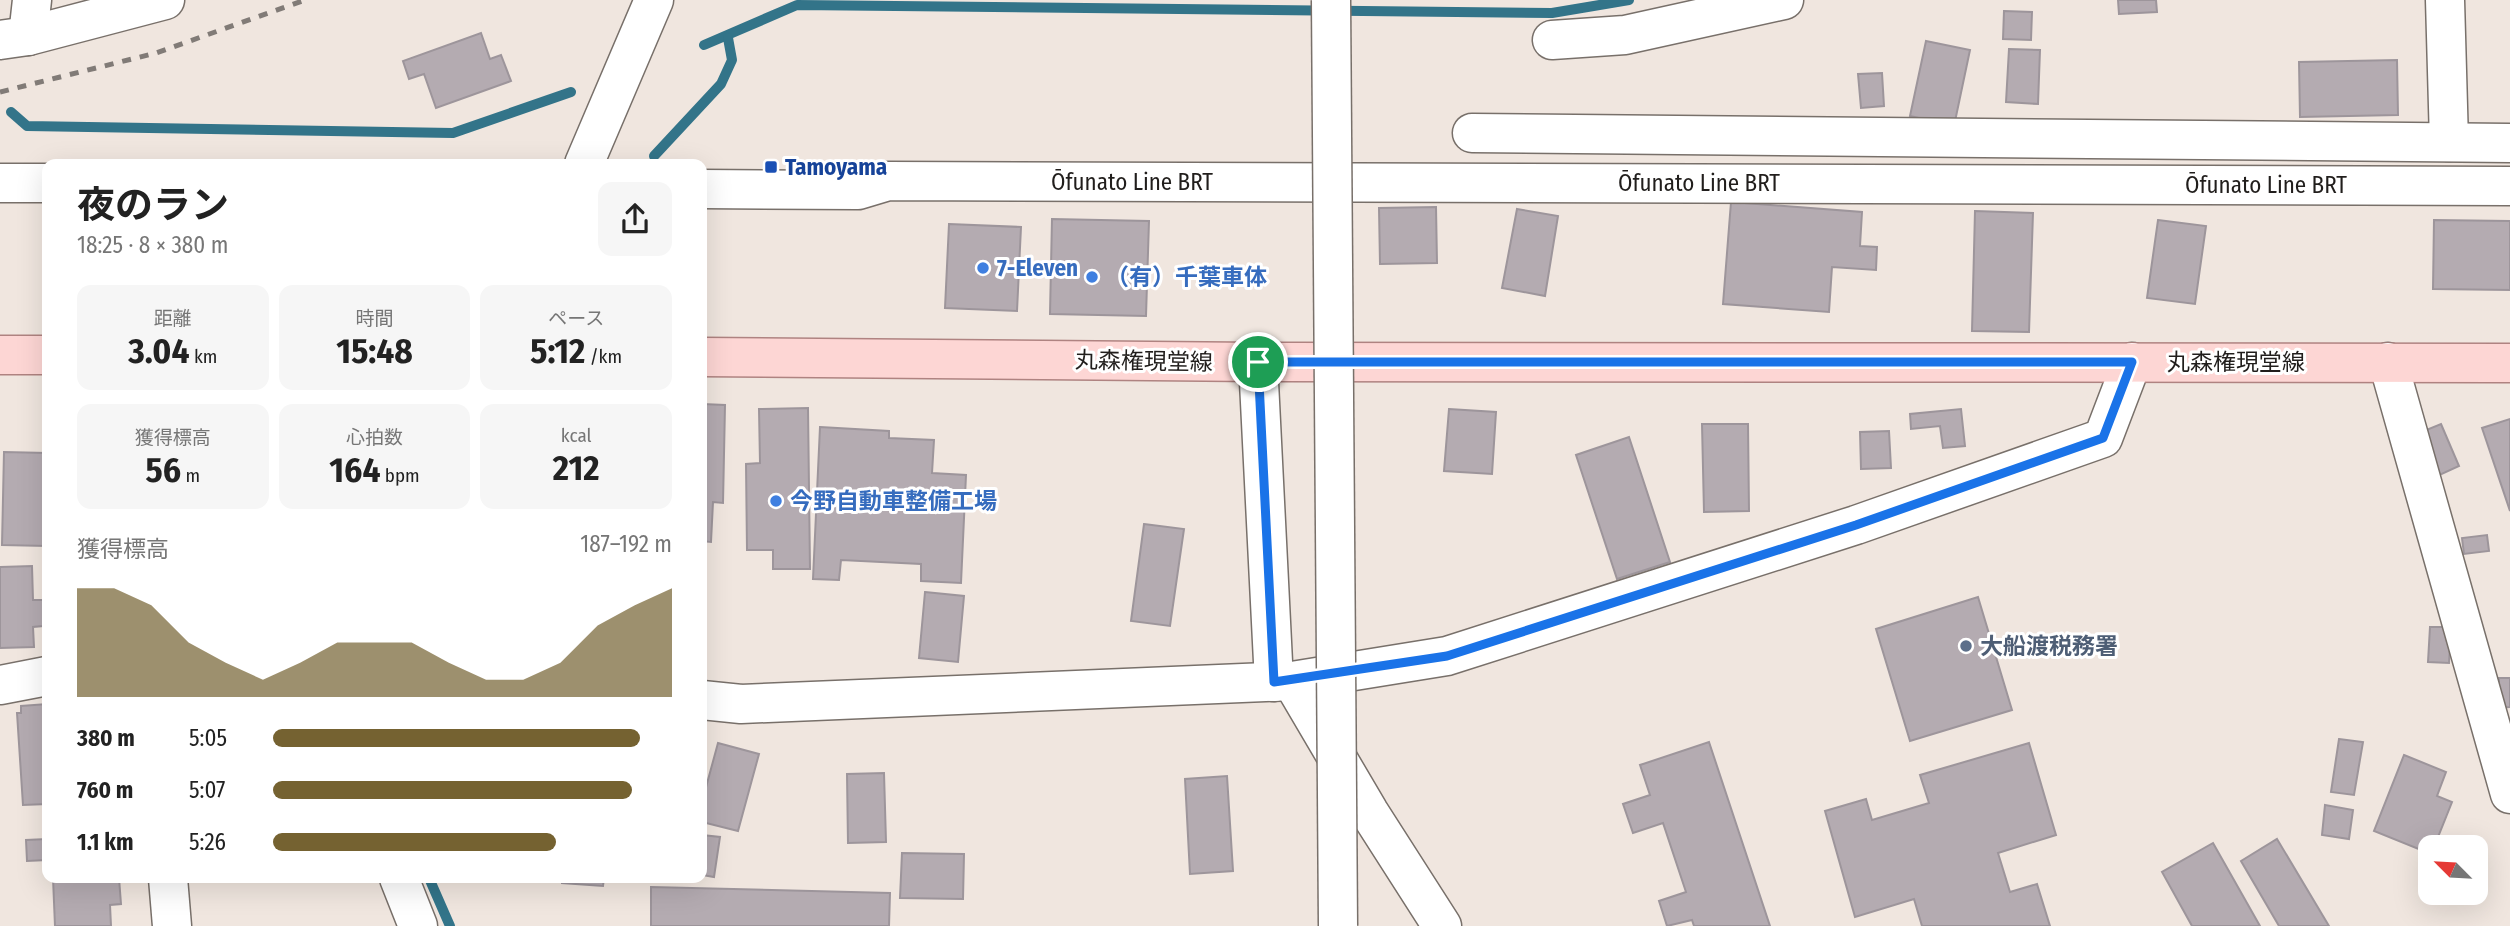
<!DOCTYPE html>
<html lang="ja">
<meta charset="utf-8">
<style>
body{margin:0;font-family:"Fira Sans Condensed","Noto Sans JP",sans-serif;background:#f6f6f6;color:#222;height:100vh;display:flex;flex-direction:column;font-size:26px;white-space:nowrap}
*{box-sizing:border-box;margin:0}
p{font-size:23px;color:#767676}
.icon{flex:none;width:38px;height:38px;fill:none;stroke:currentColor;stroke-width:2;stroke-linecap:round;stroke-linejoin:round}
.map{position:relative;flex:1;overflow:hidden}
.drawer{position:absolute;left:42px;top:159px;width:665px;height:724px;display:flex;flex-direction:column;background:#fff;border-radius:14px;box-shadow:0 7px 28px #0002}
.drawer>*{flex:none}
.needle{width:46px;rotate:294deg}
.tools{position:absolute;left:2418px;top:835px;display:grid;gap:14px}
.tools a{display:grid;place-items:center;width:70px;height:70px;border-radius:14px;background:#fff;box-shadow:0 7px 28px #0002;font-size:35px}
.pin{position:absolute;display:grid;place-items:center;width:60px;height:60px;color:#fff;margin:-30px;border:4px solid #fff;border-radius:50%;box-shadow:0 2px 7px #0007}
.round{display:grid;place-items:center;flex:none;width:74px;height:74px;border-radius:14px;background:#f6f6f6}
.summary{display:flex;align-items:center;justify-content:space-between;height:119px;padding:0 35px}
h1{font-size:38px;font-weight:700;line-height:52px}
.stats{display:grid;grid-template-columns:repeat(3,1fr);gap:10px;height:119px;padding:7px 35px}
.stats div{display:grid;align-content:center;border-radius:14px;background:#f6f6f6;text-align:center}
.stats b{font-size:35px;font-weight:700}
.stats small{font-size:19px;font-weight:400}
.stats p{font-size:19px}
.chart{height:196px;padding:14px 35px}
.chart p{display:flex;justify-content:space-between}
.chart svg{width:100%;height:126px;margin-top:7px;fill:#756231;opacity:.7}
ul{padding:0 35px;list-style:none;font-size:23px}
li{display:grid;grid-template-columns:112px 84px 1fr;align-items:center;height:52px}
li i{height:18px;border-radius:9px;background:#756231}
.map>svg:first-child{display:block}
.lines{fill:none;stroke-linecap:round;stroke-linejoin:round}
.stream{stroke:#337489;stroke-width:10}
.building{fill:#b4abb1;stroke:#9d959b;stroke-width:2}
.minor-casing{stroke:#78706a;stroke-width:41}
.major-casing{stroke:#af8381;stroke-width:41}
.minor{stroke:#fff;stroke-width:38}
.major{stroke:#fdd6d4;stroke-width:38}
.rail{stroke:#817b77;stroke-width:5;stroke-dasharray:9 9;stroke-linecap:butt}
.minor-bridge-casing{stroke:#78706a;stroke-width:41;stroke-linecap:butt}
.minor-bridge{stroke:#fff;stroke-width:38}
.route-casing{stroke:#fff;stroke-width:14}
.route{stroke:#1a73e8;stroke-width:9}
.transit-dot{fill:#1a4fb4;stroke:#fff;stroke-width:2.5}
.shop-dot{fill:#3f7fe0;stroke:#fff;stroke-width:2.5}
.service-dot{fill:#5c6f8a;stroke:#fff;stroke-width:2.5}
.labels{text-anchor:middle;stroke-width:6;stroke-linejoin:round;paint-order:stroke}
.transit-label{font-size:23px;font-weight:bold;fill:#164399;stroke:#fff;text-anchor:start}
.street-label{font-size:23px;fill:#211e1c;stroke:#fff}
.shop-label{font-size:23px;font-weight:bold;fill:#366cbe;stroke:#fff;text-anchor:start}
.service-label{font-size:23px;font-weight:bold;fill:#4e5e75;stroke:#fff;text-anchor:start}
</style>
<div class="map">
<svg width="2510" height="926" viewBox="0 0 2510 926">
<rect width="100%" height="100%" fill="#f0e6df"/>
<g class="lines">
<g class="stream">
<polyline points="704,45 797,5 1552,13 1629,0"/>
<polyline points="11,112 27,126 453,133 571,92"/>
<polyline points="654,156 721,84 732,60 728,38"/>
<polyline points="429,878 450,926"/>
</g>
</g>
<g class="building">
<polygon points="2118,0 2156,0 2157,12 2119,14"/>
<polygon points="2004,11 2032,12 2031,40 2003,39"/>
<polygon points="481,33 490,59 501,55 511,81 436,108 424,74 409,79 403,61"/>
<polygon points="1926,41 1970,50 1954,126 1910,116"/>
<polygon points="2009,49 2040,50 2038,104 2006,102"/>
<polygon points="2397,60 2398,115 2300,117 2299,62"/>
<polygon points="1882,73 1884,106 1861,108 1858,74"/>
<polygon points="1731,202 1862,212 1860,246 1877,247 1876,270 1832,267 1829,312 1723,304"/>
<polygon points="1436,207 1437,263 1380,264 1379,208"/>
<polygon points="1517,209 1558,216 1545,296 1502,288"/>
<polygon points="1975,211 2033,213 2029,332 1972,331"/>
<polygon points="1052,219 1149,221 1146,316 1050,314"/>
<polygon points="2158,220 2206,226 2195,304 2147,298"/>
<polygon points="2434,220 2510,221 2510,290 2433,289"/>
<polygon points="949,224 1021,227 1017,311 945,308"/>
<polygon points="702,404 725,405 723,503 713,502 711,542 702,541"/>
<polygon points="808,408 810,569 773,569 773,550 747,550 746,464 760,463 759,409"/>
<polygon points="1449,409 1496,412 1492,474 1444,471"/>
<polygon points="1961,409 1965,446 1943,448 1940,426 1911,429 1910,414"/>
<polygon points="2510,419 2510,511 2482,428"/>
<polygon points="1702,424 1748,424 1749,511 1704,512"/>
<polygon points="2441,424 2459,466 2433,478 2414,435"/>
<polygon points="820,427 889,431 889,438 934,440 932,473 966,475 961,583 921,581 921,564 841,560 839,580 813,579"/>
<polygon points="1889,431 1891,468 1861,469 1860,432"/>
<polygon points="1629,437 1670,562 1617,579 1576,455"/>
<polygon points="4,452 47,453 47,546 2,545"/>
<polygon points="1144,524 1184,529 1170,626 1131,621"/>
<polygon points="2487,535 2489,551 2464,554 2462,538"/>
<polygon points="32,566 33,600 43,600 43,626 33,627 34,647 0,648 0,567"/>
<polygon points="925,592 964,596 958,662 919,658"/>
<polygon points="1978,597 2012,710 1910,741 1876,629"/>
<polygon points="2430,627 2451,627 2449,663 2428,662"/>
<polygon points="2499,678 2510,678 2510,707 2499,708"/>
<polygon points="47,704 47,804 23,805 17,713 21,713 21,706"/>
<polygon points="2339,739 2363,742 2354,795 2331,792"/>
<polygon points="1709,742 1770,926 1694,926 1692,920 1667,926 1659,901 1686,892 1663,823 1633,833 1623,804 1650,795 1640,765"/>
<polygon points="718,743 759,754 738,831 702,822 702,802"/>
<polygon points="2029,743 2056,835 1998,853 2010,892 2037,884 2050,926 1922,926 1914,899 1855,917 1825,811 1866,799 1872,820 1929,803 1920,775"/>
<polygon points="2404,755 2446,772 2437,796 2452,802 2434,847 2431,847 2431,854 2374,831"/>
<polygon points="884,773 886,842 848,843 847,774"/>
<polygon points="1227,776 1233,871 1190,874 1185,779"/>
<polygon points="2325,805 2353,810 2349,839 2322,835"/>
<polygon points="702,835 720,837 714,877 702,875"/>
<polygon points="47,839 47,860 27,861 26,840"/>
<polygon points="2277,839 2329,926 2279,926 2241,861"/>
<polygon points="2213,843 2260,926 2192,926 2162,872"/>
<polygon points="902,853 964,854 963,899 900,898"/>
<polygon points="53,878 119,878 121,904 110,905 111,926 55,926"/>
<polygon points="562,878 604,878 603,886 562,883"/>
<polygon points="651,887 890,893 889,926 651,926"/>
</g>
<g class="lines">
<defs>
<g id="minor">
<polyline points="2445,0 2449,142"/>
<polyline points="28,36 32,0"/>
<polyline points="0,40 28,36 165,0"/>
<polyline points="1552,40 1625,35 1784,0"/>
<polyline points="1472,133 2510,143"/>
<polyline points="584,164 654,0"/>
<polyline points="0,183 47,183"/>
<polyline points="702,189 858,190 888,181 2510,186"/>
<polyline points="1258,362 1274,682"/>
<polyline points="2388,362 2510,794"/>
<polyline points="1292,681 1369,812 1442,926"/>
<polyline points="0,685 47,676"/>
<polyline points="702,700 741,704 1292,681 1447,656 1856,525 2103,438 2132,362"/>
<polyline points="168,878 172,926"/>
<polyline points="399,878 418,926"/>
</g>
<g id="major">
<polyline points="0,355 47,355"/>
<polyline points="702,357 1258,362 2510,363"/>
</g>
</defs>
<use href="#minor" class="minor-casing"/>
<use href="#major" class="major-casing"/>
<use href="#minor" class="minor"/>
<use href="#major" class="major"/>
<polyline class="rail" points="0,92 156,53 305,0"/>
<defs>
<polyline id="minor-bridge" points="1331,0 1338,926"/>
</defs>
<use href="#minor-bridge" class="minor-bridge-casing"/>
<use href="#minor-bridge" class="minor-bridge"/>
</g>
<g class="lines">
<defs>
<polygon id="route" points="1258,362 2132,362 2103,438 1856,525 1447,656 1274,682"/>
</defs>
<use href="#route" class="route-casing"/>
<use href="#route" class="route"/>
</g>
<rect class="transit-dot" x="764" y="160" width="14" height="14" rx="3.5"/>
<g class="shop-dot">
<circle cx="983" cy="268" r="7"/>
<circle cx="1092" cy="277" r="7"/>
<circle cx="776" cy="501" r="7"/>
</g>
<circle class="service-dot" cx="1966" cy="646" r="7"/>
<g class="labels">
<g class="transit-label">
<text x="785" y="175">Tamoyama</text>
</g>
<g class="street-label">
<text x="1132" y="190">Ōfunato Line BRT</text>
<text x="1699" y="191">Ōfunato Line BRT</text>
<text x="2266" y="193">Ōfunato Line BRT</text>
<text transform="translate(1144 361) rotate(1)" y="8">丸森権現堂線</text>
<text x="2236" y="370">丸森権現堂線</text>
</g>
<g class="shop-label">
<text x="997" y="276">7-Eleven</text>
<text x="1106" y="285">（有）千葉車体</text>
<text x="790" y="509">今野自動車整備工場</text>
</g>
<g class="service-label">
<text x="1980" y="654">大船渡税務署</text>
</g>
</g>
</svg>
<div class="tools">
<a><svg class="needle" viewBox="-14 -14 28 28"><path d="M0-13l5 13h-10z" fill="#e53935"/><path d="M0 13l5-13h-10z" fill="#767676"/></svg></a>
</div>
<div class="pin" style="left:1258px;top:362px;background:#1e9e55"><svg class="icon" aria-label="arrive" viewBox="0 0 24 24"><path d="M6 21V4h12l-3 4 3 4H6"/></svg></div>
<section class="drawer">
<div class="summary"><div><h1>夜のラン</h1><p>18:25 · 8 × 380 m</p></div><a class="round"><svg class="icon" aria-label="share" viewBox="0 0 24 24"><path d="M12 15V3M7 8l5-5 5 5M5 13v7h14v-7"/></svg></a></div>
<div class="stats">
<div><p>距離</p><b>3.04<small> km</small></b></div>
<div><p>時間</p><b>15:48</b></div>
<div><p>ペース</p><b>5:12<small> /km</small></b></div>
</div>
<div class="stats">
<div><p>獲得標高</p><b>56<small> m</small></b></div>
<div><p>心拍数</p><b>164<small> bpm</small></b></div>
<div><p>kcal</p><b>212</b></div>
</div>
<div class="chart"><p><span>獲得標高</span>187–192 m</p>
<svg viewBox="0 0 160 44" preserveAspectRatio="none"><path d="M0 44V6L10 6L20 12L30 25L40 32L50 38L60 32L70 25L80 25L90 25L100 32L110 38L120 38L130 32L140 19L150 12L160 6V44z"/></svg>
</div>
<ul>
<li><b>380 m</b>5:05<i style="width:92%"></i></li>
<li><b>760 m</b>5:07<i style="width:90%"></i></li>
<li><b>1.1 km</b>5:26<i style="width:71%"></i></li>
</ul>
</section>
</div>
